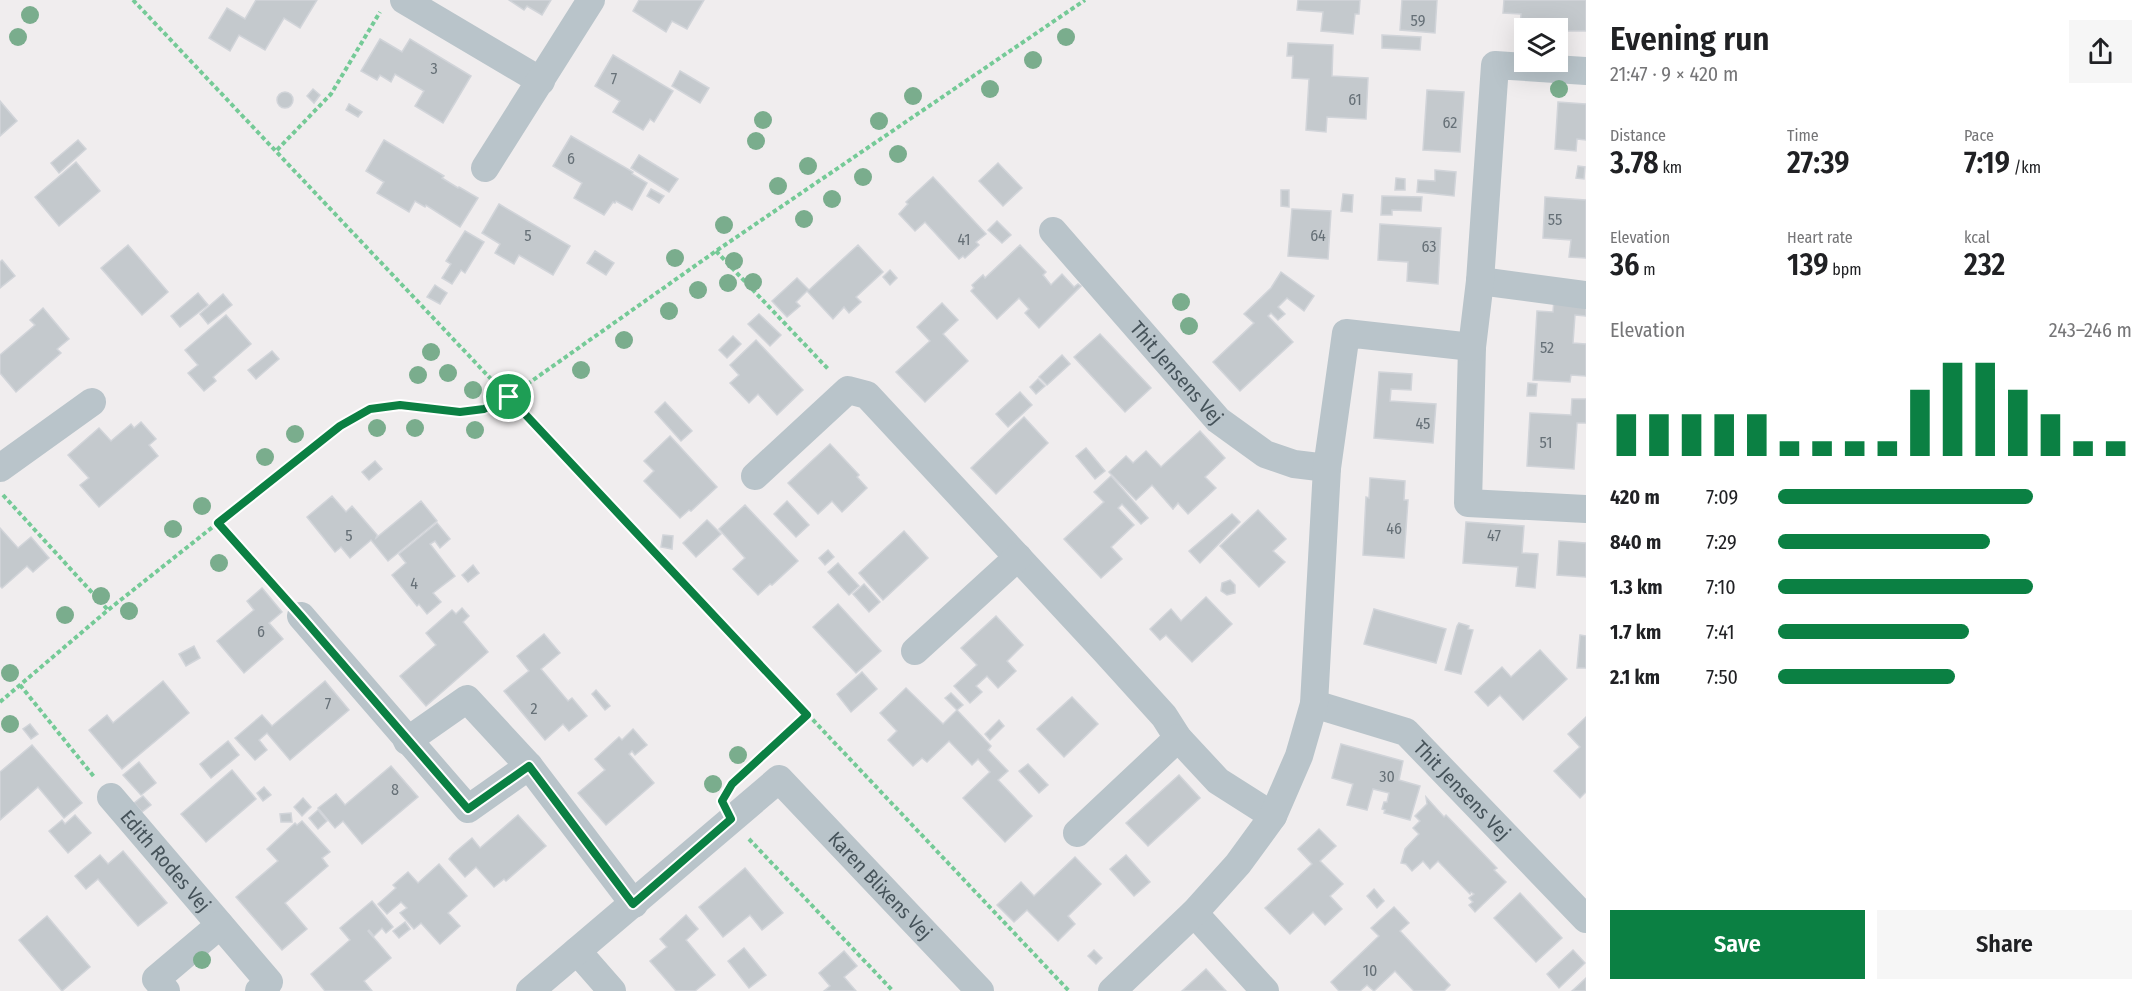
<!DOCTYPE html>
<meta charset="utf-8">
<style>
body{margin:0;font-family:"Fira Sans Condensed",sans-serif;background:#f6f6f6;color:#202124;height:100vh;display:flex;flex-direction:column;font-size:22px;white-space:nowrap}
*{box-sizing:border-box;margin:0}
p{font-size:20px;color:#757577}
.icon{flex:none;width:33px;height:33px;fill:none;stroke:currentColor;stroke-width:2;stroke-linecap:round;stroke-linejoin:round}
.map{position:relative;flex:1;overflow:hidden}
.side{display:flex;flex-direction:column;background:#fff;width:570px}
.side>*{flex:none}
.controls{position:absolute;left:1514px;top:18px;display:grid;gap:12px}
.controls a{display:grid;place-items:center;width:54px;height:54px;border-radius:0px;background:#fff;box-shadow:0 6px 24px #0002;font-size:30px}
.pin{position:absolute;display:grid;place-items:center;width:51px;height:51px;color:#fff;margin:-26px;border:3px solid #fff;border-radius:50%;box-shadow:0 2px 6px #0007}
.round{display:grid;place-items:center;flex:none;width:63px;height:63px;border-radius:0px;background:#f6f6f6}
.head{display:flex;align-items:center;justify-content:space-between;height:102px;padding:0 24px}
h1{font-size:33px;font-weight:600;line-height:45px}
.figures{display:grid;grid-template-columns:repeat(3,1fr);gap:9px;height:102px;padding:6px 24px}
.figures div{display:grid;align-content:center}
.figures b{font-size:30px;font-weight:600}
.figures small{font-size:16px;font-weight:400}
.figures p{font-size:16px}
.chart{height:168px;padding:12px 24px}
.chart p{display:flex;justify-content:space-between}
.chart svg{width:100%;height:108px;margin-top:6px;stroke:#0b8043;stroke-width:6}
.button{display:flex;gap:12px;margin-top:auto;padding:12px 24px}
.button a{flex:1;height:69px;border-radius:0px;background:#0b8043;color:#fff;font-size:24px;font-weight:600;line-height:69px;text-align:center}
.button a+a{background:#f6f6f6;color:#202124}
ul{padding:0 24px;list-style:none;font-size:20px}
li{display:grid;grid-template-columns:96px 72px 1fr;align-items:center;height:45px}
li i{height:15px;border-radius:8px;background:#0b8043}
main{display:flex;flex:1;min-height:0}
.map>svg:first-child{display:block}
.building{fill:#c4c9cd;stroke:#d1d4d9;stroke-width:1.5}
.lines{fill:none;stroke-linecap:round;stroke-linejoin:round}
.path{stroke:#75ca97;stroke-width:4;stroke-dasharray:4.5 3;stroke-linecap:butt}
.minor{stroke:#b9c4ca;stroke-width:28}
.tree{fill:#7aad8d}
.route-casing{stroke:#fff;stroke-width:12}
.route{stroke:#0b8043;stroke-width:8}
.labels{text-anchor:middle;stroke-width:6;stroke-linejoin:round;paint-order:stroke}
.number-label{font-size:16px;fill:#667077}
.street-label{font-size:20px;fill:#46535a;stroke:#fff}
</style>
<main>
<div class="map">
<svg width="1586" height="991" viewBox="0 0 1586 991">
<rect width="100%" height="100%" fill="#f0edee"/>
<g class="building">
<polygon points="256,0 317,0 300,28 284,18 265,50 239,35 230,51 209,38 227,8 245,19"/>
<polygon points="509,0 551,0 542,15 527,6 524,10"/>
<polygon points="639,0 704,0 687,29 672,21 666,32 633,11"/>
<polygon points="1298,0 1360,0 1359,14 1355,14 1353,34 1321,31 1323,12 1297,10"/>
<polygon points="1402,0 1437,0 1435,33 1400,30"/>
<polygon points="1504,0 1586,0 1586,31 1557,31 1557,28 1520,29 1521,14 1503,13"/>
<polygon points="1382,35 1421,37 1420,50 1382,48"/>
<polygon points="380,39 402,52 410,39 471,76 443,123 415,106 424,91 395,74 391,82 380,75 377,80 361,71"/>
<polygon points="1288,43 1333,45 1332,76 1368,78 1366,119 1327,117 1326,132 1306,130 1309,79 1292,78 1293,56 1287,56"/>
<polygon points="613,55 673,91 654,122 650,119 643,130 613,112 620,101 595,86"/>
<polygon points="680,71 709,88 700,103 672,86"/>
<polygon points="313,89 320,95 314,103 307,96"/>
<polygon points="1427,90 1464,92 1460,152 1423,150"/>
<circle cx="285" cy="100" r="8"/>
<polygon points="0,101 17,121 0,136"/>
<polygon points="1558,102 1586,104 1586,140 1577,139 1576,151 1555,149"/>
<polygon points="349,104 362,112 358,117 346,110"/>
<polygon points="571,136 633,172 632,174 647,183 632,210 616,201 615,203 613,202 604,215 574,198 582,183 553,166"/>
<polygon points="78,140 86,149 59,173 51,163"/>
<polygon points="384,140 444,176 442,178 458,188 459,187 478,198 460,227 426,205 425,207 415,201 409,212 377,193 384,182 366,171"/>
<polygon points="639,155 678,179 669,192 631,168"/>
<polygon points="76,162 100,191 59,226 35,197"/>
<polygon points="998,163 1022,188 1003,206 979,181"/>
<polygon points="1578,166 1585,167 1584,179 1576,178"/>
<polygon points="1435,170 1456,172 1454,196 1417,192 1418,180 1435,181"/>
<polygon points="933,177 986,234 976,242 979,245 965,258 963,256 959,259 925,222 915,231 899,214 908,204 906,202"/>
<polygon points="1396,178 1405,179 1405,190 1395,190"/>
<polygon points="651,189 664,196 659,203 647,196"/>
<polygon points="1281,190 1289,190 1289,207 1281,206"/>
<polygon points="1343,194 1353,195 1352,212 1341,211"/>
<polygon points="1382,196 1422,197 1421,211 1392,210 1392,215 1381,215"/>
<polygon points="1545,197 1586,200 1586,258 1569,257 1571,240 1543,238"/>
<polygon points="499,204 570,246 553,275 519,255 514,264 495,253 500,244 482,233"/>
<polygon points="1292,209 1331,211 1328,259 1288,256"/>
<polygon points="997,221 1011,235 1002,243 988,230"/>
<polygon points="1380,224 1441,228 1438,284 1407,281 1408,262 1378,260"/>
<polygon points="465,231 484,242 465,273 461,270 452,284 442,278 451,264 446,261"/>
<polygon points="128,245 168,292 142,315 101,268"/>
<polygon points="858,245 883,272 856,297 861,302 849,313 844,307 833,319 807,291 796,302 800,306 787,317 772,301 797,278 809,290"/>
<polygon points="1020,245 1046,272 1043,275 1051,285 1062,274 1074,287 1078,284 1081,286 1039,328 1025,313 1029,309 1019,298 997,319 971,291 974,288 972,285 983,275 985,278"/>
<polygon points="595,251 614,263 606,275 587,263"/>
<polygon points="2,260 15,276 0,288 0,262"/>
<polygon points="890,270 897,278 890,285 883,277"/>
<polygon points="1281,272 1314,296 1304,311 1287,298 1278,307 1285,314 1278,320 1271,313 1268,316 1293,342 1240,391 1213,362 1254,323 1244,314 1271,288"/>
<polygon points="435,285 447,293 440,304 427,297"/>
<polygon points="198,293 208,305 180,327 171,316"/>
<polygon points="223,294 232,305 208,324 200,314"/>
<polygon points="1554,299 1586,301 1586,316 1575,315 1573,343 1586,344 1586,376 1571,375 1570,382 1533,380 1537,311 1553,312"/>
<polygon points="942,303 958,320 943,334 968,361 925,402 896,372 930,341 917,327"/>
<polygon points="43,308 69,339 57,349 61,353 16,392 0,373 0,355 35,325 30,320"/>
<polygon points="759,314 781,335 770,346 748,324"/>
<polygon points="226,315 251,344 213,377 216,381 204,391 188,373 198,365 185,350"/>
<polygon points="1100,334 1151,388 1125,412 1074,357"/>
<polygon points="733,336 741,344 727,358 719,350"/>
<polygon points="756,340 803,390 777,415 758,394 749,403 730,383 739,375 730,365"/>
<polygon points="272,351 279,359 256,379 248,370"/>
<polygon points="1062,355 1070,364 1047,385 1039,377"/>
<polygon points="1379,372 1412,374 1411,390 1391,389 1390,401 1436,404 1433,443 1374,438"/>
<polygon points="1038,379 1045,386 1036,394 1030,387"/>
<polygon points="1528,383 1537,384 1536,396 1527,396"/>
<polygon points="1020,392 1032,405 1008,427 996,414"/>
<polygon points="1572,399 1586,399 1586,423 1577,423 1574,469 1527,466 1530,413 1571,415"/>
<polygon points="665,402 692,431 681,441 655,412"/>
<polygon points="1024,417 1048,443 996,494 971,468"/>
<polygon points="141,422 156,439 149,445 158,456 99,507 80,485 89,478 68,455 99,428 111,441 131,424 134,428"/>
<polygon points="1200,431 1225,458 1205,477 1216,488 1188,514 1178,503 1173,509 1152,485 1136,500 1109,472 1126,456 1133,463 1146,451 1161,467"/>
<polygon points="670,436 717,487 691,511 689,510 680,518 644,481 654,471 644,461"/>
<polygon points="830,444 859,475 857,477 867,488 842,512 832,501 818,514 788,483"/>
<polygon points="1086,448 1105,471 1095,479 1076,456"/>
<polygon points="375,461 382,469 369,480 362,472"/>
<polygon points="1111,476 1148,518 1141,524 1122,504 1118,508 1134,525 1111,547 1122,559 1101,578 1064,539 1104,502 1094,492"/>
<polygon points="1370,478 1405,481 1404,500 1408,500 1404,558 1363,555 1366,497 1369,498"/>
<polygon points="332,496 346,512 352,506 377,535 376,538 421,501 437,521 388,561 371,540 350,558 341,547 335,552 307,517"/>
<polygon points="787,501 809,525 796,537 774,514"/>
<polygon points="745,505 798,561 772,585 770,584 758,595 733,569 745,558 719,529"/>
<polygon points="1258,510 1286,539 1273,551 1285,562 1259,587 1220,546"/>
<polygon points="1232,514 1240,522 1200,563 1189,551"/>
<polygon points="707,520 721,534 696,557 683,543"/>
<polygon points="1466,522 1524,526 1522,553 1538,554 1535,588 1516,586 1518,567 1463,563"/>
<polygon points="437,523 450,539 440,548 435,541 430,544 455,576 433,593 441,602 427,614 419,604 417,606 392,575 406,563 399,554"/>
<polygon points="0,528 18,548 31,537 49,558 33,572 27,566 2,588 0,586"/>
<polygon points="904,531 928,558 883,600 859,573"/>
<polygon points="663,535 673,536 672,549 661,547"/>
<polygon points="1559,541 1586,543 1586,577 1557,575"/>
<polygon points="828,550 834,557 825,565 819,558"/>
<polygon points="838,563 859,586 849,595 828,572"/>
<polygon points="473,565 479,573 468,582 462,575"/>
<polygon points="1230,580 1235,585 1235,593 1227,595 1221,591 1222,583"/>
<polygon points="864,584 880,602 869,612 853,594"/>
<polygon points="262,588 282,612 269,623 283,639 244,673 217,641 254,610 247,601"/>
<polygon points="1206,597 1232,624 1192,662 1166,635 1160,640 1150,629 1171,609 1181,621"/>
<polygon points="838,604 881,651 856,673 813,627"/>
<polygon points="462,608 469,616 463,622 488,652 426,706 400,676 436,645 426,633 452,610 456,614"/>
<polygon points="1374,609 1446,629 1436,663 1364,644"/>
<polygon points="996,616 1023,645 1007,661 1016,671 998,688 987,676 976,686 982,692 970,703 954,686 977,665 961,648"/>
<polygon points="1459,623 1469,626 1468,629 1473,630 1461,674 1445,670 1457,626"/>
<polygon points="544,634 560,653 541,669 568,701 572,698 587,716 569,731 563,724 545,740 504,691 529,671 517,656"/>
<polygon points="1580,635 1586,636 1586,668 1577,668"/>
<polygon points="194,646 200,658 186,666 179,654"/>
<polygon points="1540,650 1567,679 1523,720 1500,695 1488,706 1475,692 1502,667 1511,677"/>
<polygon points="862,672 877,689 851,712 837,694"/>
<polygon points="163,681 189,713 122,769 89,730 107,715 113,723"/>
<polygon points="325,681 349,710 290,760 267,733 259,740 267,750 255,760 235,738 262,715 272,726"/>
<polygon points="906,688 943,724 957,710 991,746 988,750 1008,771 998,780 1032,816 1005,842 963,798 990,772 978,759 972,765 949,741 927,762 922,758 913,766 888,740 897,731 880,713"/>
<polygon points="596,690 610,706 605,710 592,694"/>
<polygon points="951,693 963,705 957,710 945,698"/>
<polygon points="1072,697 1098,724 1064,757 1037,729"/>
<polygon points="1586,717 1586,792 1580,798 1554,771 1580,747 1568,734"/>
<polygon points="999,720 1004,726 990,740 985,734"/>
<polygon points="30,724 38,734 31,739 23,729"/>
<polygon points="633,729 647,745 635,755 632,751 629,754 654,783 606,825 578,793 605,770 595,759 619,737 622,740"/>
<polygon points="228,741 239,755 211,778 200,764"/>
<polygon points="1341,744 1403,761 1399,780 1420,786 1410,820 1384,813 1385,810 1382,809 1384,802 1387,802 1389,793 1373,789 1367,810 1347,805 1353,784 1332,778"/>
<polygon points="32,745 82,803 64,818 38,787 0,820 0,772"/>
<polygon points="139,762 156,783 141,795 123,775"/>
<polygon points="1028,764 1048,785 1039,793 1019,771"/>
<polygon points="391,766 418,797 362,844 343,821 335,828 318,808 336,794 345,805"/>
<polygon points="232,770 256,799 206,842 181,814"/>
<polygon points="1179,775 1200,798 1148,846 1126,823"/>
<polygon points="264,787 271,795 263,801 257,793"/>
<polygon points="143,796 151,805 142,812 134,803"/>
<polygon points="1426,797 1444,817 1446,815 1497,868 1494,870 1506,882 1475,912 1469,905 1473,902 1469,898 1474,894 1471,892 1470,894 1438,861 1430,869 1423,861 1412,871 1406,864 1401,863 1405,849 1419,834 1413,828 1420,821 1415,816 1427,804"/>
<polygon points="303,798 311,807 302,816 294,807"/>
<polygon points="318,810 327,821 318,829 309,818"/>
<polygon points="291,813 292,822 281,822 280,814"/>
<polygon points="75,815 91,833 68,853 49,831 62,820 65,824"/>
<polygon points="518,815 546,846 506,881 504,879 494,887 476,867 465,877 449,859 453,854 472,838 480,848"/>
<polygon points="302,821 330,852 322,858 328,866 285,903 307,929 282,950 236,897 278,861 267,849 295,823 297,825"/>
<polygon points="1319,829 1336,846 1320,861 1343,884 1330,896 1342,909 1325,925 1313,912 1290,934 1265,908 1312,864 1298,849"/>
<polygon points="123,851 167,903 138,926 98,879 86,889 75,876 100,855 108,864"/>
<polygon points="1126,855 1150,882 1134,896 1110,869"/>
<polygon points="1075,857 1101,884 1068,916 1075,924 1058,941 1027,910 1014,922 997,905 1021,882 1034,896"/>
<polygon points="439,864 467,896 448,913 460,926 440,944 421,923 414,929 400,913 407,908 401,902 387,914 378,904 396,888 393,885 408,872 418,883"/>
<polygon points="745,868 783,913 762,930 750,915 723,937 699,907"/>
<polygon points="1374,889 1384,901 1377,908 1367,896"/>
<polygon points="1520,893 1562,938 1536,962 1494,918"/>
<polygon points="372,901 393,927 386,933 382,928 374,936 369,930 368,931 391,958 364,981 372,991 325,991 311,974 350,940 340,928"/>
<polygon points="1394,907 1409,923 1400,931 1450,985 1444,991 1414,991 1395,971 1374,991 1367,985 1360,991 1339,991 1331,982 1379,936 1371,928"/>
<polygon points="686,915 698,929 686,940 715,975 695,991 676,991 650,961 667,947 660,939"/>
<polygon points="47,916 90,967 62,991 19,940"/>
<polygon points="405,922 410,929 399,938 393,931"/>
<polygon points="744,948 766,975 749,988 728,961"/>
<polygon points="1094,950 1102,958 1096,964 1088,956"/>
<polygon points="1573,950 1585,963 1559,988 1547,974"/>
<polygon points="844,951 857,966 844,977 856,991 824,991 830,986 819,973"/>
<polygon points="1206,969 1226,991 1182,991"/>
<polygon points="1586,978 1586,991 1572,991"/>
</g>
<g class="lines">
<g class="path">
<polyline points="133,0 1069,991"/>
<polyline points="277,150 331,94 380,12"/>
<polyline points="716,251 829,370"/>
<polyline points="3,495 108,610"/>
<polyline points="218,523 283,596"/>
<polyline points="20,685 95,778"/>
<polyline points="0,702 108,610 340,426 370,409 400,405 460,413 484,409 509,397 716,251 1085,0"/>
<polyline points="766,753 807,715"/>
<polyline points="749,839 893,991"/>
</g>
<g class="minor">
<polyline points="404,0 541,81"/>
<polyline points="485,168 591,0"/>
<path id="s1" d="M1053,231L1218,420L1265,454L1294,464L1327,468"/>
<polyline points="1480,281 1586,295"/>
<polyline points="1472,347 1468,503 1586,509"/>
<polyline points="0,468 92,402"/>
<polyline points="755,476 848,390 867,395 1105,651 1164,716 1178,738 1218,781 1273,816"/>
<polyline points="301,616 468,809 529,766"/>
<polyline points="915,651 1018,557"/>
<path id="s2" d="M1314,704L1406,732L1586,919"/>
<polyline points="407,741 467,699 529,766 634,904"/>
<path id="s3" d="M111,797L269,982L259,991"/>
<polyline points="1077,833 1178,738"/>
<polyline points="1194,913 1265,991"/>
<polyline points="577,951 612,991"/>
<polyline points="166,991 156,979 220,925"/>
<path id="s4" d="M530,991L779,779L980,991"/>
<polyline points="1112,991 1194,913 1238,864 1273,816 1299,756 1314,704 1327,468 1346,333 1472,347 1480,281 1495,65 1586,71"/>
</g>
</g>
<g class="tree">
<circle cx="30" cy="15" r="9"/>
<circle cx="18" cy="37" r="9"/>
<circle cx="1066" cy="37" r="9"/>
<circle cx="1033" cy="60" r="9"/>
<circle cx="990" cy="89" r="9"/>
<circle cx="1559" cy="89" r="9"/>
<circle cx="913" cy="96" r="9"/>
<circle cx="763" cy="120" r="9"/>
<circle cx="879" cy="121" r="9"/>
<circle cx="756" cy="141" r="9"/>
<circle cx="898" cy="154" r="9"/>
<circle cx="808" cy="166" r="9"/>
<circle cx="863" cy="177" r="9"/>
<circle cx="778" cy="186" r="9"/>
<circle cx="832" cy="199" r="9"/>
<circle cx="804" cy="219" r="9"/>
<circle cx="724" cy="225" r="9"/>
<circle cx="675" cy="258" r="9"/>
<circle cx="734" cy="261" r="9"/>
<circle cx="753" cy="282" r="9"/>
<circle cx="728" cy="283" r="9"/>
<circle cx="698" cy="290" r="9"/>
<circle cx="1181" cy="302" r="9"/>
<circle cx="669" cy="311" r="9"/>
<circle cx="1189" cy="326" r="9"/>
<circle cx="624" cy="340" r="9"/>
<circle cx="431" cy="352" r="9"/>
<circle cx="581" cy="370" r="9"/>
<circle cx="448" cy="373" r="9"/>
<circle cx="418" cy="375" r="9"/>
<circle cx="473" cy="390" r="9"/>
<circle cx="377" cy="428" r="9"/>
<circle cx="415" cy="428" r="9"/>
<circle cx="475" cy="430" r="9"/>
<circle cx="295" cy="434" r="9"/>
<circle cx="265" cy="457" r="9"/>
<circle cx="202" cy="506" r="9"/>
<circle cx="173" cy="529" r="9"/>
<circle cx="219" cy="563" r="9"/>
<circle cx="101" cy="596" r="9"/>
<circle cx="129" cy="611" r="9"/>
<circle cx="65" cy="615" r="9"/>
<circle cx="10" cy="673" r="9"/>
<circle cx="10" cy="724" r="9"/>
<circle cx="738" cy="755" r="9"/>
<circle cx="713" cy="784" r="9"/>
<circle cx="202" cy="960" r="9"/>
</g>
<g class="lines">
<defs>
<polygon id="route" points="509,397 807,715 732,784 722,801 731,819 633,904 529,766 468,809 301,616 218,523 340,426 370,409 400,405 460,412 484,409"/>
</defs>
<use href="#route" class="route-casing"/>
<use href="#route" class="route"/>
</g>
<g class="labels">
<g class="number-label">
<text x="1418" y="26">59</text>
<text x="434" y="74">3</text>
<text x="614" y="84">7</text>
<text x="1355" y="105">61</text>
<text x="1450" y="128">62</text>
<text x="571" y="164">6</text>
<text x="1555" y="225">55</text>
<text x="528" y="241">5</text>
<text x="1318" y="241">64</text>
<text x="964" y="245">41</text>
<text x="1429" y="252">63</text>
<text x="1547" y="353">52</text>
<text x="1423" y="429">45</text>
<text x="1546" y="448">51</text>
<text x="1394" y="534">46</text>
<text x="349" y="541">5</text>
<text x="1494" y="541">47</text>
<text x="414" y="589">4</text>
<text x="261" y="637">6</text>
<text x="328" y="709">7</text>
<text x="534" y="714">2</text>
<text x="1387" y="782">30</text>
<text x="395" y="795">8</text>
<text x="1370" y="976">10</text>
</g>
<g class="street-label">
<text dy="7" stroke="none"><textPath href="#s1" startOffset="188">Thit Jensens Vej</textPath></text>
<text dy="7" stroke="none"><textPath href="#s2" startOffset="177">Thit Jensens Vej</textPath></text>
<text dy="7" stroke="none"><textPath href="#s3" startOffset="84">Edith Rodes Vej</textPath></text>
<text dy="7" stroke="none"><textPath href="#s4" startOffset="474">Karen Blixens Vej</textPath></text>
</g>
</g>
</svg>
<div class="controls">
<a><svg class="icon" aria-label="layers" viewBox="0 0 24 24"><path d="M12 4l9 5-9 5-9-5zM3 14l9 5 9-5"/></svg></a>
</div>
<div class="pin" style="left:509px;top:397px;background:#1e9e55"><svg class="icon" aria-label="arrive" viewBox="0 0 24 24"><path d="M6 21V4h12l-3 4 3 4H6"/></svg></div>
</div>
<section class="side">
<div class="head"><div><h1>Evening run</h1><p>21:47 · 9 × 420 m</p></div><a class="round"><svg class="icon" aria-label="share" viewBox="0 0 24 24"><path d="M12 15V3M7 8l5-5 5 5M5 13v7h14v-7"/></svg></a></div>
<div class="figures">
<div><p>Distance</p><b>3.78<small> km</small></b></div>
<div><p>Time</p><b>27:39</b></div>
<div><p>Pace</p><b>7:19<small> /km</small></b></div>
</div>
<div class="figures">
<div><p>Elevation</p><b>36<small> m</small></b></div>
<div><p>Heart rate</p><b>139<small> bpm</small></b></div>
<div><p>kcal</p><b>232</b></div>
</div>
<div class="chart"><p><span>Elevation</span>243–246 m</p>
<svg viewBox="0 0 160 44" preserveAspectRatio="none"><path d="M5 44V27M15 44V27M25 44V27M35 44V27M45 44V27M55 44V38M65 44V38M75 44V38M85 44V38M95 44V17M105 44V6M115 44V6M125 44V17M135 44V27M145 44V38M155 44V38"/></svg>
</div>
<ul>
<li><b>420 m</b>7:09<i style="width:72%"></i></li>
<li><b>840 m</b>7:29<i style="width:60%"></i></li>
<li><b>1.3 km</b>7:10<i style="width:72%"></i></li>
<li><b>1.7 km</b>7:41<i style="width:54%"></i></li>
<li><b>2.1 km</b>7:50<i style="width:50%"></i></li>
</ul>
<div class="button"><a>Save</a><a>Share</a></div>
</section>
</main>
